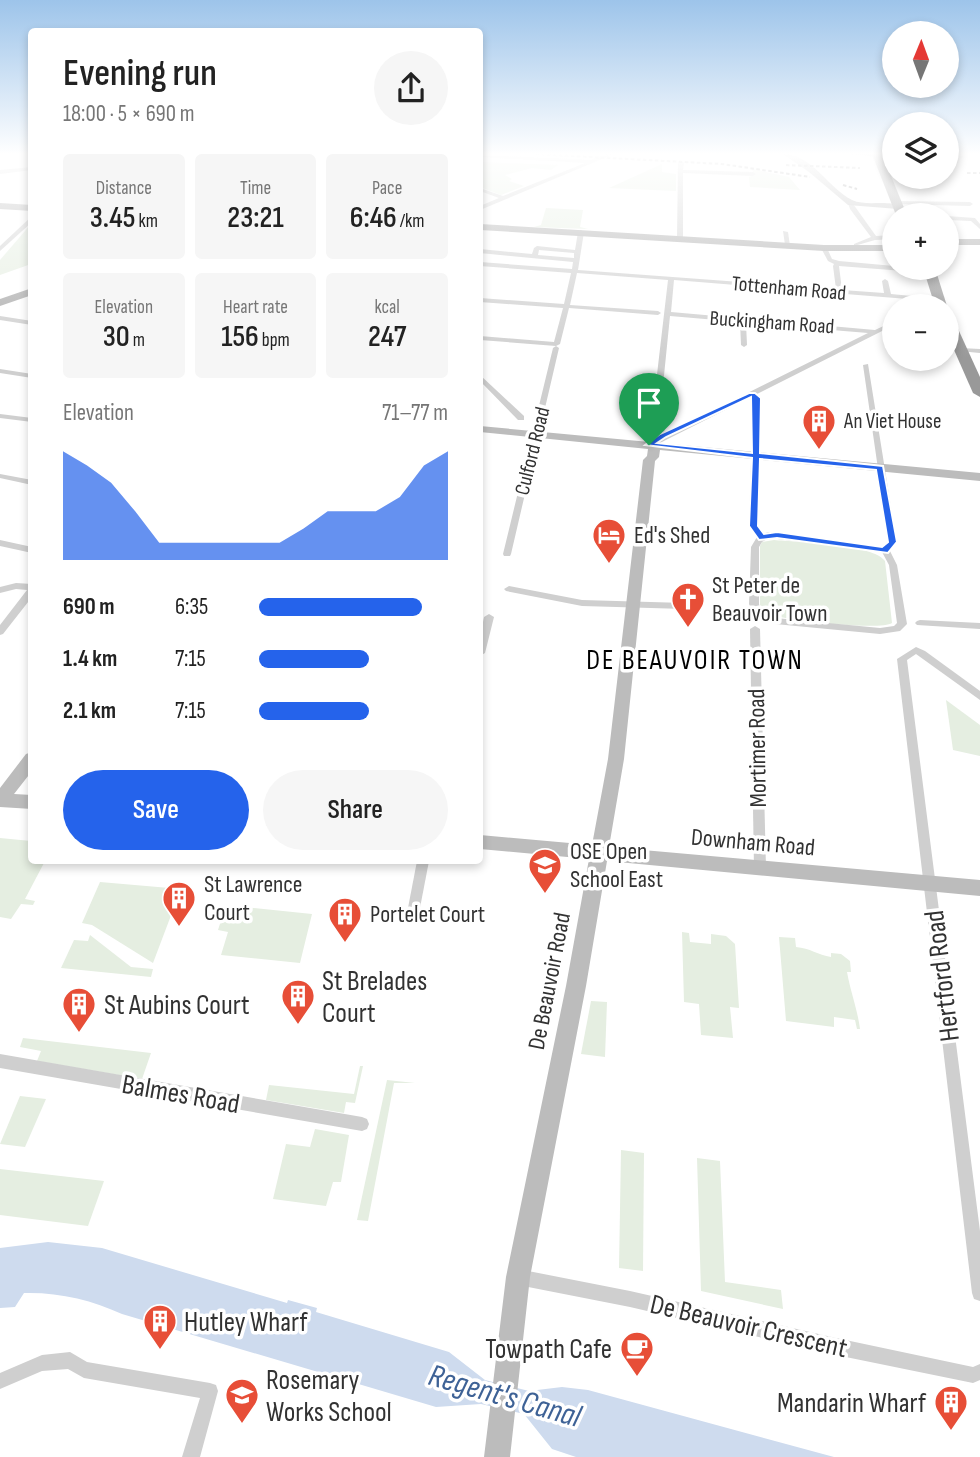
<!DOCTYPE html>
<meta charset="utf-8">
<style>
body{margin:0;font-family:"Sofia Sans Condensed",sans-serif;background:#f6f6f6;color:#222;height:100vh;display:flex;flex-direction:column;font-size:26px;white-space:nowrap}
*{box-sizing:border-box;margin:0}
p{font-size:23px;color:#767676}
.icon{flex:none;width:38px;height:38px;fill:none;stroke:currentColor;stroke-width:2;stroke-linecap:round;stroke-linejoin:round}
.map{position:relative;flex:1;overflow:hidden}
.sheet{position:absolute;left:28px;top:28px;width:455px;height:836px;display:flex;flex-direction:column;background:#fff;border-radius:7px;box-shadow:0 4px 10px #0003}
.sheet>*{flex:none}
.needle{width:46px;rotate:1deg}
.tools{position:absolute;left:882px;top:21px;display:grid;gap:14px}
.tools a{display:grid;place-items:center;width:77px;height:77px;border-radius:50%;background:#fff;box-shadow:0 4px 10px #0003;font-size:35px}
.pin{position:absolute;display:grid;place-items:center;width:60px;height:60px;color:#fff;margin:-72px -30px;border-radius:50% 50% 50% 0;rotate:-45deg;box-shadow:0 0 7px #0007}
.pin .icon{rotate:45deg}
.round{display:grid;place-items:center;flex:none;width:74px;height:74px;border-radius:37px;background:#f6f6f6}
.head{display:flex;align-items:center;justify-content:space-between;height:119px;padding:0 35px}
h1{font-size:38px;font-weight:600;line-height:52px}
.stats{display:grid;grid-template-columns:repeat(3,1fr);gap:10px;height:119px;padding:7px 35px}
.stats div{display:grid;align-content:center;border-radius:7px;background:#f6f6f6;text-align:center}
.stats b{font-size:30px;font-weight:600}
.stats small{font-size:19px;font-weight:400}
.stats p{font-size:19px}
.chart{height:196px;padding:14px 35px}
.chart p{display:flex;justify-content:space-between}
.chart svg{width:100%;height:126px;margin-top:7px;fill:#2563eb;opacity:.7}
.button{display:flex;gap:14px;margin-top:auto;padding:14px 35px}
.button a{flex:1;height:80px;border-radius:42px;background:#2563eb;color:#fff;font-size:28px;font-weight:600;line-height:80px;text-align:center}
.button a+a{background:#f6f6f6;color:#222}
ul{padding:0 35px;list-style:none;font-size:23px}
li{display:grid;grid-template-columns:112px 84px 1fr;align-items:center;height:52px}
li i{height:18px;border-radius:9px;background:#2563eb}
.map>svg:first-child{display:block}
.green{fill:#e5eee1}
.water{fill:#cedbee}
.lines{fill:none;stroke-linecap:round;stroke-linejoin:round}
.street{fill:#cfcfcf;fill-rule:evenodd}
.secondary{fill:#bcbcbc;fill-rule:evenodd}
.primary{fill:#aaa;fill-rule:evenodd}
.highway{fill:#999;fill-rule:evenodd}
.rail{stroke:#878787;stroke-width:2;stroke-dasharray:3.5 2.5;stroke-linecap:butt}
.route{fill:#2563eb;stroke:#fff;stroke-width:2;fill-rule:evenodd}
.labels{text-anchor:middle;stroke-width:7;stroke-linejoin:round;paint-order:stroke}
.far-street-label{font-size:21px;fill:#323232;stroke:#fff}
.far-poi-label{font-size:21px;fill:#323232;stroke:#fff;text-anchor:start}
.poi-label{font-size:24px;fill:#323232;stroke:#fff;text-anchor:start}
.street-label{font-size:24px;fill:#323232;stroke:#fff}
.quarter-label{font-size:28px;letter-spacing:2px;fill:#000;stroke:#fff}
.near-street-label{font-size:28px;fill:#323232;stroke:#fff}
.near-poi-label{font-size:28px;fill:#323232;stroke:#fff;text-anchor:start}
.near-water-label{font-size:32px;font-style:italic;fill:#3e6296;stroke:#fff}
</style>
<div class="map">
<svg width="980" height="1457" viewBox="0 0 980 1457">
<rect width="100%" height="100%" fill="#fff"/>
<g class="green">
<polygon points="480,162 558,165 551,170 532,168 505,175 512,179 509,181 524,186 501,195 480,187"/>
<polygon points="662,164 662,172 676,174 676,191 609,188"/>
<polygon points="752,169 789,177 800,190 750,187 749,177 754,175"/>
<polygon points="546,208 583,210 580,227 588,229 534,227 541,225"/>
<polygon points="31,224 31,264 0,275 0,260"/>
<path d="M774,540C796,542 874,544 885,561L892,623C880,631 780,620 765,613L760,605V546L762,542Z"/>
<polygon points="946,700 980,725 980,756 953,750"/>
<polygon points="0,838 31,841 32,861 45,861 25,899 35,901 33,905 21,904 11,919 0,917"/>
<polygon points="100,882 181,889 153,963 92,925 82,923"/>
<polygon points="226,905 312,914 300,963 221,955 228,932 218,930"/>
<polygon points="682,932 689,933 690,942 711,944 711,934 726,936 735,944 739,1008 730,1007 733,1038 701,1035 699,1004 684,1002"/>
<polygon points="90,935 131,967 153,969 151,977 61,968 74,940 88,941"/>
<path d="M779,937L795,938L796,947C810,948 818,955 831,957V953L841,954L850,961L851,972H847C851,994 857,1007 860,1029H857L855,1020L834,1017V1027L786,1021Z"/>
<polygon points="591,1001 607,1002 605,1057 581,1054"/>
<polygon points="23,1038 151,1053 142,1079 37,1061 41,1051 20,1047"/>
<polygon points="360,1066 363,1066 355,1103 346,1102 344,1113 266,1100 269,1085 354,1094"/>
<polygon points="387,1080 415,1083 394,1083 368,1221 357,1220"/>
<polygon points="20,1096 46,1099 25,1147 0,1144"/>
<polygon points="315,1129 349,1135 341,1182 333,1182 326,1206 273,1199 286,1144 310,1147"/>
<polygon points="621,1150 644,1153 643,1271 619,1268"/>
<polygon points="697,1158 720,1161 725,1282 781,1290 783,1309 701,1291"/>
<polygon points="0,1169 104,1181 88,1226 0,1215"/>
</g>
<path class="water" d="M48,1242L102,1248L287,1303L288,1300L317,1308L316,1312L449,1352L485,1380L529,1391L562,1387L588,1390L834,1457H576L552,1449L524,1414L481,1404L436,1407L122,1314C92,1300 58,1292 24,1293L15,1307L0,1308V1248Z"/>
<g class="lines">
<g class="street">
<polygon points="606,154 614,154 480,210 480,206 499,198 480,191 480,188 503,196 585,163 480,157 480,155 591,160"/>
<polygon points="959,154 964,154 955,167 951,167"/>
<polygon points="879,158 894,158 894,160 877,160"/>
<polygon points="681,161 684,163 683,170 753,172 756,174 753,176 683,173 683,238 680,240 677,238 678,163"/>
<polygon points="32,167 32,170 0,174 0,170"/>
<polygon points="851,201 876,236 894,235 894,239 875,240 854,246 854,244 871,237 850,209 848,203"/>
<polygon points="896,201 970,202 973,204 970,206 894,204"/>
<polygon points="32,216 32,222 0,251 0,246"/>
<polygon points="947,216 975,218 980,224 980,229 971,221 947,220"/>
<path d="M581,230L584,232L578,270L836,289L833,266L834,264L828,261L821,248L824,246L827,248L832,259L839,261L894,266V268L932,270V272L930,273L839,266L842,290L884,293L882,281L885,279L888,281L891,294L922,297L923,298L920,300L674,280L671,312L875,330L894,321V325L757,394L761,398L757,526L763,534L768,532L883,547L886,545L888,538L863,365L868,364L896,538L894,546L890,551L897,565L907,624L900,631L880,634L775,624L754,617L749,604L751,547L757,537L749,526L753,399L751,397L652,447H649L645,445L661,436L651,426L668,280L577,273L570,305L658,311L661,313L658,315L569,308L560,344L556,346L559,348L511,554L510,556H504L503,554L553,348L556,346L480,340V336L554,342L563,308L480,302V298L564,304L571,273L480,266V262L572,269L573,262L480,253V249L532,254L534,248L537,246L575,250L578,232ZM539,250L574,253V258L538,255ZM670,316L740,322L741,345L744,347L747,345L746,323L868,333L667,433L659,425ZM769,538L882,552L889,565L897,623L894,626L880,628L776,618L761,613L759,604V547L762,542Z"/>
<polygon points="783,231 788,232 790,246 785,245"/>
<polygon points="0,316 32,321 32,325 0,320"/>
<polygon points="961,348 980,349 980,353 959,351 958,350"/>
<polygon points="0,369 32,374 32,378 0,373"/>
<polygon points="480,375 524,416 524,420 518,420 480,381"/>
<polygon points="0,414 32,418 32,422 0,418"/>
<polygon points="0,474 32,480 32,485 0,478"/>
<polygon points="0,540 32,547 32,553 0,546"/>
<polygon points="16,583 32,584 32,597 3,634 0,635 0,625 27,590 16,589 0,593 0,587"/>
<polygon points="509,586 582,600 685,603 690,606 685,609 582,606 506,591 504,589"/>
<polygon points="489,614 494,617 485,653 480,656 480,636 484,617"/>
<polygon points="920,620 980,623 980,629 917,625 915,623 917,621"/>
<polygon points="755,626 760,629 766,868 764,872 760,873 756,872 754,868 750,629"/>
<polygon points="916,647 925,651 980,691 980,700 916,654 907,660 980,1231 980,1301 974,1299 972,1293 897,659"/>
<polygon points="417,861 429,861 419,913 417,917 413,918 409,917 407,913"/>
<polygon points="0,1054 362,1117 367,1119 369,1124 367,1129 362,1131 0,1068"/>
<polygon points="518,1269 630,1291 836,1338 973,1367 980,1364 980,1380 973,1383 836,1355 630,1307 518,1285 512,1283 510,1277 512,1271"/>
<polygon points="70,1352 87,1362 210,1383 216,1385 218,1391 200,1457 182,1457 200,1398 84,1378 68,1369 42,1371 0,1389 0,1373 42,1355"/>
</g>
<g class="secondary">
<path d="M783,154C812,154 828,188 852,200C867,207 888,199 902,207L898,209L848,205L809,172Z"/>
<polygon points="847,154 880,154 881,155 877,157"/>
<polygon points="480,426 980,473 980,481 660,450 659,457 655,461 624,759 609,847 980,880 980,896 607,861 586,986 530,1277 510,1457 484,1457 506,1277 566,986 589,859 480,849 480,835 592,845 608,759 643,460 647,456 648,449 480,432"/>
<polygon points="32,752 32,771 14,794 32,795 32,809 0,807 0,788 26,754"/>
</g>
<g class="primary">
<polygon points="0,203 32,205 32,211 0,209"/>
<polygon points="480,224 824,245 894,245 894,251 824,251 480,230"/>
<rect x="947" y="239" width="33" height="6"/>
<polygon points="32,288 32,295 0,306 0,299"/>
</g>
<g class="highway">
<polygon points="872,154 882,154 907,215 896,215"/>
<polygon points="923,268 935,268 947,306 947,307 935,306"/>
<polygon points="947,316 954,320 980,377 980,397 973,393 947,334"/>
</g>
<g class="rail">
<polyline points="535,154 722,164 810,177"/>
<polyline points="786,165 860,168"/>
<polyline points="967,173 980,173"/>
<polyline points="843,185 857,189"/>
</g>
</g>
<linearGradient id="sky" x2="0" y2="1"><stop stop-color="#9dc4ea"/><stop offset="0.43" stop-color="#fff"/><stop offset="1" stop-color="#fff" stop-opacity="0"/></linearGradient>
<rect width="980" height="358" fill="url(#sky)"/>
<path class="route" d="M749,393H755L761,398L760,453L883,466L897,542L888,553L777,538L759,540L749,526L752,458L645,445L660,434ZM751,397L752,453L657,443L666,437ZM760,459L876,470L888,542L882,547L777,532L764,534L758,526Z"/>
<defs>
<symbol id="building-pin" viewBox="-11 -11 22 30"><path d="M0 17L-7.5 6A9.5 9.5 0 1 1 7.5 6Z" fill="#e74e37" stroke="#fff"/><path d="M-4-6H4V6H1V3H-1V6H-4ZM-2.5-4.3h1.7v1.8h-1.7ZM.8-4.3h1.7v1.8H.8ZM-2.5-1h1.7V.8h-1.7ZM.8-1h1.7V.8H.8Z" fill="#fff"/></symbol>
<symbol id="hotel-pin" viewBox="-11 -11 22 30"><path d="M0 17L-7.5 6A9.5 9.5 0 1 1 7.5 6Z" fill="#e74e37" stroke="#fff"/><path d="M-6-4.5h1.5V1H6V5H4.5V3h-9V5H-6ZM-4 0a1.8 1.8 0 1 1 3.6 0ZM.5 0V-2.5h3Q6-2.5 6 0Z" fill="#fff"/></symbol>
<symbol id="church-pin" viewBox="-11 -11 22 30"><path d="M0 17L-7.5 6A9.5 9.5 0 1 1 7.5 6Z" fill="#e74e37" stroke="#fff"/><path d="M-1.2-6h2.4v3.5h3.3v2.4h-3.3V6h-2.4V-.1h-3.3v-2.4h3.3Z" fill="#fff"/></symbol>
<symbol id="school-pin" viewBox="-11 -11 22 30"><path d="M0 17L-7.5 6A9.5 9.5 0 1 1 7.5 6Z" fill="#e74e37" stroke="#fff"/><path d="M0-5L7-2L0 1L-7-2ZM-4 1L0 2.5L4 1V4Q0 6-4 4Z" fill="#fff"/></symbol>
<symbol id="cafe-pin" viewBox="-11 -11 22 30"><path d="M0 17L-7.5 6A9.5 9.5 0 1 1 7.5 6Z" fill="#e74e37" stroke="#fff"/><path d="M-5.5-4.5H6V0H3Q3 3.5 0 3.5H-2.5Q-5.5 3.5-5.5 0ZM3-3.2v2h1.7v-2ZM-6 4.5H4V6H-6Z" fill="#fff"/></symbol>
</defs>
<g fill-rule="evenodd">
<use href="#building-pin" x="800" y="402" width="38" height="52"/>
<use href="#hotel-pin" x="590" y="516" width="38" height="52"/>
<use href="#church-pin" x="669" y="580" width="38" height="52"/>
<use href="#school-pin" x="526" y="846" width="38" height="52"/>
<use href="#building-pin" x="160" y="879" width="38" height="52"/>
<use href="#building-pin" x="326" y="895" width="38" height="52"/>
<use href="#building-pin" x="279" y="977" width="38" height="52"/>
<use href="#building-pin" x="60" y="985" width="38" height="52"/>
<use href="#building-pin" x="141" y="1302" width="38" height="52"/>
<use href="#cafe-pin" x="618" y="1329" width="38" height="52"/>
<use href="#school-pin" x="223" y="1376" width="38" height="52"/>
<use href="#building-pin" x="932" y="1383" width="38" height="52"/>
</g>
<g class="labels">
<g class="far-street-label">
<text transform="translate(789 288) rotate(5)" y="7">Tottenham Road</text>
<text transform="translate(772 322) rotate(4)" y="7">Buckingham Road</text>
<text transform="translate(532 451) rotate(-76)" y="7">Culford Road</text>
</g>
<g class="far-poi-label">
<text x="844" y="428">An Viet House</text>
</g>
<g class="poi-label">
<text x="634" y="543">Ed's Shed</text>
<text x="712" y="593">St Peter de<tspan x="712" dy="28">Beauvoir Town</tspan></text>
<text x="570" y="859">OSE Open<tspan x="570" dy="28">School East</tspan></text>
<text x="204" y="892">St Lawrence<tspan x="204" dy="28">Court</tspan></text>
<text x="370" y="922">Portelet Court</text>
</g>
<g class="street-label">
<text transform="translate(757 748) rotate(-91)" y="8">Mortimer Road</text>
<text transform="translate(753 842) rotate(5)" y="8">Downham Road</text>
<text transform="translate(549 981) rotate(-79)" y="8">De Beauvoir Road</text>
</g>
<g class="quarter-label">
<text x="695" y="669">DE BEAUVOIR TOWN</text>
</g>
<g class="near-street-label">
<text transform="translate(941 976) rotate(-97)" y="10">Hertford Road</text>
<text transform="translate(181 1093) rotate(10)" y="10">Balmes Road</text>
<text transform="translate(749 1325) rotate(13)" y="10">De Beauvoir Crescent</text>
</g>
<g class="near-poi-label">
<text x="322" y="990">St Brelades<tspan x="322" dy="32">Court</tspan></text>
<text x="104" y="1014">St Aubins Court</text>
<text x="184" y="1331">Hutley Wharf</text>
<text x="612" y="1358" text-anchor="end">Towpath Cafe</text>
<text x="266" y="1389">Rosemary<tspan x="266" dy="32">Works School</tspan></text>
<text x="926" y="1412" text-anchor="end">Mandarin Wharf</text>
</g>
<g class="near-water-label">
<text transform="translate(505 1395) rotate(16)" y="11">Regent's Canal</text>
</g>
</g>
</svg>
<div class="tools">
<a><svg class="needle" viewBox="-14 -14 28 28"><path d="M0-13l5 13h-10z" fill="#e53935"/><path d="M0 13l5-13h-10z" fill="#767676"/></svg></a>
<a><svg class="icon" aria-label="layers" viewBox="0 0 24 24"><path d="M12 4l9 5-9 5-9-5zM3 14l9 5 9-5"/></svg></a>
<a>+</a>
<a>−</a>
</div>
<div class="pin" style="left:649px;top:445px;background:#1e9e55"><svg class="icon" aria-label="arrive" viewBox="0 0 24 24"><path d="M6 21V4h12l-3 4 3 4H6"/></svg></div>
<section class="sheet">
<div class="head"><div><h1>Evening run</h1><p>18:00 · 5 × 690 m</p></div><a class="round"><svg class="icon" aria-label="share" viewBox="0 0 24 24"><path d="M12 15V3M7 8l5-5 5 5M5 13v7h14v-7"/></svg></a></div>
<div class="stats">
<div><p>Distance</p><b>3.45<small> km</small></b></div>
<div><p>Time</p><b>23:21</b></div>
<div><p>Pace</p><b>6:46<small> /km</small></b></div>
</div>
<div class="stats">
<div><p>Elevation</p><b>30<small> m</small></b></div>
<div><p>Heart rate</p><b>156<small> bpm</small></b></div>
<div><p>kcal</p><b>247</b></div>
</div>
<div class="chart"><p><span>Elevation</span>71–77 m</p>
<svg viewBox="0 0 160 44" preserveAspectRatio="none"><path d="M0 44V6L10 11L20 17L30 27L40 38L50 38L60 38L70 38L80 38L90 38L100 33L110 27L120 27L130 27L140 22L150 11L160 6V44z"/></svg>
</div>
<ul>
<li><b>690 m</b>6:35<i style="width:86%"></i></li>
<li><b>1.4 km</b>7:15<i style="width:58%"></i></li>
<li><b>2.1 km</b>7:15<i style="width:58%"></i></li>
</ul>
<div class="button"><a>Save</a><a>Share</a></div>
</section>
</div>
